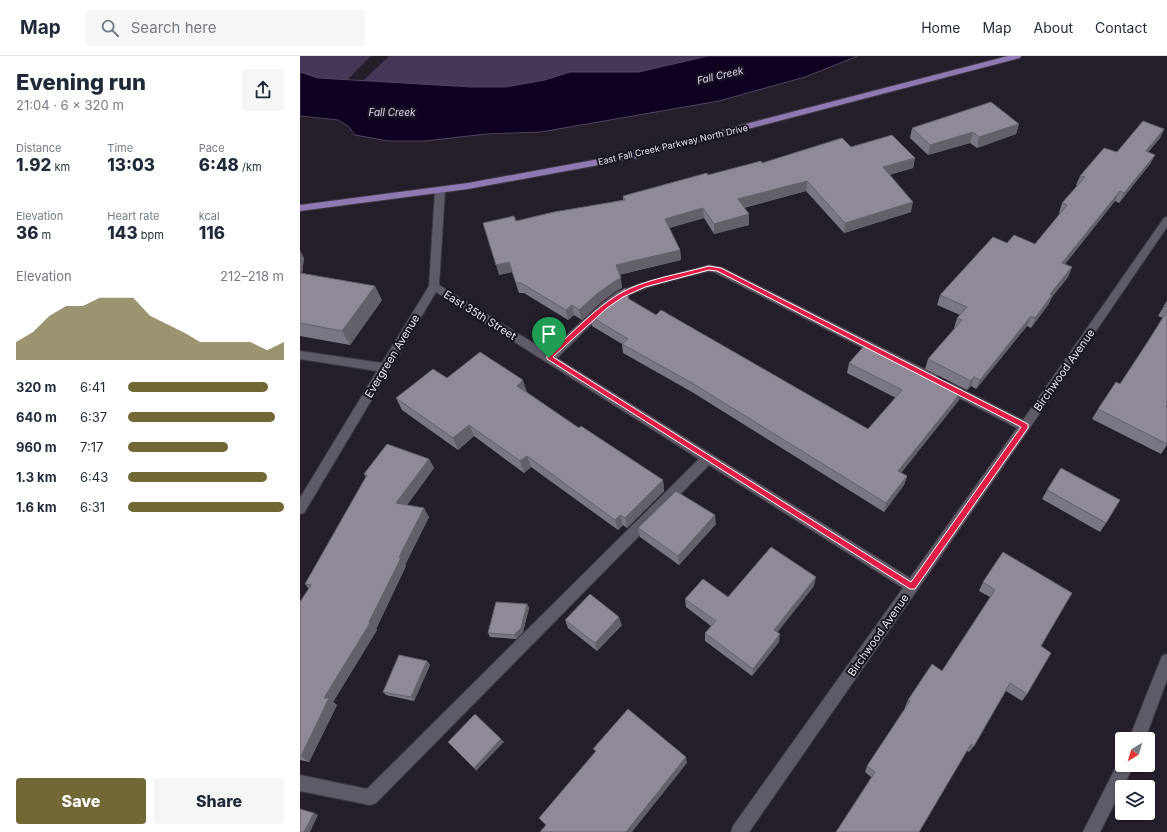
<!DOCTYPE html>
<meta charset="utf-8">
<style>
body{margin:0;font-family:Inter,sans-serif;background:#f6f6f7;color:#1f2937;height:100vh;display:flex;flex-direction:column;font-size:15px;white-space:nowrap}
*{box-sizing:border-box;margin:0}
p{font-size:13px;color:#747a83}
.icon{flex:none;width:22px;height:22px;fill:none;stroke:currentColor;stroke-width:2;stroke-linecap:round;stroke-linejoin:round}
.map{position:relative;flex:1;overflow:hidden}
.sheet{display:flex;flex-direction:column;background:#fff;width:300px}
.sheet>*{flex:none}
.needle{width:26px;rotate:218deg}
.buttons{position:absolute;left:815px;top:676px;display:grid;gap:8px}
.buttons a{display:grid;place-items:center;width:40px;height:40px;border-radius:4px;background:#fff;box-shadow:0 1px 3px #0004;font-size:20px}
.pin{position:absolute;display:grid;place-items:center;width:34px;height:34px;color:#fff;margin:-41px -17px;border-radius:50% 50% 50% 0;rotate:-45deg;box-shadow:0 0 4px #0007}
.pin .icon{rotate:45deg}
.round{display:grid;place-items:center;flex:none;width:42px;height:42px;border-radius:4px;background:#f6f6f7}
.headline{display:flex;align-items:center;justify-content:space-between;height:68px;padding:0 16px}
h1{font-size:22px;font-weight:800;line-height:30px}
.stats{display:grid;grid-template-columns:repeat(3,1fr);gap:6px;height:68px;padding:4px 16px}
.stats div{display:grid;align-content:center}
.stats b{font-size:17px;font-weight:800}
.stats small{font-size:11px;font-weight:400}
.stats p{font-size:11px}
.chart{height:112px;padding:8px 16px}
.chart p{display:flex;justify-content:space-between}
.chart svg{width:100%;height:72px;margin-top:4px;fill:#726836;opacity:.7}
.action{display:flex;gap:8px;margin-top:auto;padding:8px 16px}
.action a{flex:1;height:46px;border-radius:4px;background:#726836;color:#fff;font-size:16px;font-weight:800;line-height:46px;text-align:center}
.action a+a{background:#f6f6f7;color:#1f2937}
ul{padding:0 16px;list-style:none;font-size:13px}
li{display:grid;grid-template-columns:64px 48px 1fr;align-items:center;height:30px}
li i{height:10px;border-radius:5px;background:#726836}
header{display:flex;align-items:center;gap:24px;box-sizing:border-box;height:56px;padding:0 20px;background:#fff;border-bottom:1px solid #e0e1e3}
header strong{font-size:19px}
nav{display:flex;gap:22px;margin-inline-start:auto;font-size:14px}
.search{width:280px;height:36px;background:#f6f6f7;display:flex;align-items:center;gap:10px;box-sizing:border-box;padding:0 14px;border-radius:4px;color:#747a83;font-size:15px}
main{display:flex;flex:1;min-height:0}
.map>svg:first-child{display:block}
.green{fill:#453857}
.water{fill:#0f0022;stroke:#50455f}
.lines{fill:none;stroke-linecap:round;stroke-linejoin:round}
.minor-casing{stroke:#3c3942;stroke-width:2}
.major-casing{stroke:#3c3942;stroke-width:2}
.minor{fill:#5f5a68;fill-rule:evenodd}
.major{fill:#9078b2;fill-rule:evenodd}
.wall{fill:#7b7683}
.shaded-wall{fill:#64606a}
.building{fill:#8f8998;stroke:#64606a}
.route{fill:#e11d48;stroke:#fff;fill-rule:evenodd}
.labels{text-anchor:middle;stroke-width:4;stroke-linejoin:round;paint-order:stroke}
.far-street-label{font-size:9px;fill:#e8e5ed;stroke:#191520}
.far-water-label{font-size:10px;font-style:italic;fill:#e3d6f7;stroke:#191520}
.street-label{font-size:11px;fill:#e8e5ed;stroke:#191520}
</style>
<header>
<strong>Map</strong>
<div class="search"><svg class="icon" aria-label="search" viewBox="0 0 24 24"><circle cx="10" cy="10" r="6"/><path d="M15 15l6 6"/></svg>Search here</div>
<nav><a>Home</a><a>Map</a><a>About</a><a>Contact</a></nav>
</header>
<main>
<section class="sheet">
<div class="headline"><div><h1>Evening run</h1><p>21:04 · 6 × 320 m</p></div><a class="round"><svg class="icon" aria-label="share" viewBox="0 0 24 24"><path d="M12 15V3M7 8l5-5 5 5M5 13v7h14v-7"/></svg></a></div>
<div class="stats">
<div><p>Distance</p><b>1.92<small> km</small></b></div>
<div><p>Time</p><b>13:03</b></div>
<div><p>Pace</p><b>6:48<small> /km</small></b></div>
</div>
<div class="stats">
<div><p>Elevation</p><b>36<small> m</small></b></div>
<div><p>Heart rate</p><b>143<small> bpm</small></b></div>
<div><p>kcal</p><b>116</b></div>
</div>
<div class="chart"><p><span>Elevation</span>212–218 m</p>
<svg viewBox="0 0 160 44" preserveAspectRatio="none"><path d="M0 44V33L10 27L20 17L30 11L40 11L50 6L60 6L70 6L80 17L90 22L100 27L110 33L120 33L130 33L140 33L150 38L160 33V44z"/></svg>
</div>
<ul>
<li><b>320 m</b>6:41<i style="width:90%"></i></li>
<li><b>640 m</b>6:37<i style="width:94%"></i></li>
<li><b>960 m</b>7:17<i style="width:64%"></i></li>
<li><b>1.3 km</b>6:43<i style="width:89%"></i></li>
<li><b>1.6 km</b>6:31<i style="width:100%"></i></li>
</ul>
<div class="action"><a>Save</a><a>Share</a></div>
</section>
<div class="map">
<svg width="867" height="776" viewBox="0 0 867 776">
<rect width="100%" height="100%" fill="#231e2a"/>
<g class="green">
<polygon points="0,0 71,0 47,24 18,22 0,16"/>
<polygon points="89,0 408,0 339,16 270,16 245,24 206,31 172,31 63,25"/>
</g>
<polygon class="water" points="408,0 558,0 505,21 419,45 241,76 186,78 125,85 88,85 55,79 48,70 38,64 0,60 0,16 18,22 172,31 206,31 245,24 270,16 339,16"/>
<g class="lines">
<defs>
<g id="minor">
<path d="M140,131L145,134L139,229L248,296L301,248L317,236L339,228L409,209L423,212L636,319L638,322L636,325L632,326L628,325L416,217L409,215C384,222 345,229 324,242C299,258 278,282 257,302L610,522L717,372L644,334L642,331L644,328L648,327L652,328L723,364L864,162L867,161V171L729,373L449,776H431L433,770L603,532L409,409L76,747L70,749L0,735V719L67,733L399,403L136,236L4,457L0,458V442L77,315L0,303V295L82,307L129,230L135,134Z"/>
<polygon points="867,598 867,624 845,683 829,683 862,600"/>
<polygon points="820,703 822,703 822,709 834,709 800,776 783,776"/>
</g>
<polygon id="major" points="708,0 721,0 720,2 337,102 168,133 0,155 0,149 168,127 337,96"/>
</defs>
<use href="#minor" class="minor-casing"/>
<use href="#major" class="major-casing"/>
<use href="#minor" class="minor"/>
<use href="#major" class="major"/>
</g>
<g class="wall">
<polygon points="719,68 716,78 677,92 670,87 628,99 610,82 612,72"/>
<polygon points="864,73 860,82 848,96 855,99 850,108 819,147 815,145 765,208 772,211 768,221 752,241 748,249 731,272 727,270 676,333 671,330 667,334 625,313 628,303 655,272 654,272 657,262 660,259 637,249 640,239 707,187 735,188 760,158 759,157 762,147 777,130 776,129 780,120 817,96"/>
<polygon points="551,91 615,102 613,112 589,119 611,156 544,177 506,135 444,152 449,169 414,178 404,162 369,172 380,194 381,204 319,219 322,232 316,235 300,247 282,264 274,259 268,264 224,237 219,237 212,216 199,219 216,165 323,144 323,140 408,119 462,107"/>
<polygon points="0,195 4,202 2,217 82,244 50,289 0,280"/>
<polygon points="329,243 356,259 568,373 596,342 547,317 549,307 659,344 601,417 607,420 604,429 584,456 392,336 323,297 322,288 292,270 290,260"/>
<polygon points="867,245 867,349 866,351 867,351 867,389 861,398 792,363 798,353 820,328 847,287 863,262 858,260"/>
<polygon points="147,322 227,336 279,372 363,424 364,435 327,472 323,469 318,474 231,411 224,417 174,380 158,394 102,354 96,342"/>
<polygon points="129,403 134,412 107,449 129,461 105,509 106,510 76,573 77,574 33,646 37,649 9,706 0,704 0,546 9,533 5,528 66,421 64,418"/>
<polygon points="747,434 806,467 800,476 742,443"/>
<polygon points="416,468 379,509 340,481 338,472"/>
<polygon points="703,496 741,590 727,638 722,645 706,635 674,690 669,696 667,695 571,721 565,716 567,710 606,651 605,651 608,644 642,615 690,541 679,535 683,526"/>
<polygon points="514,530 477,576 479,586 452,620 405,585 405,577 411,570 386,551 385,543 428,541"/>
<polygon points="227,548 229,552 223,576 216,583 190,581 188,577"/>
<polygon points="265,564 322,569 297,595 268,572"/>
<polygon points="127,605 130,609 114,645 86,639 83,636"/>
</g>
<g class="shaded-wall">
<polygon points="719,68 716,78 677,92 679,81"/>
<polygon points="864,73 860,82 841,105 846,95"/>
<polygon points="673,76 670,87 628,99 630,89"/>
<polygon points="855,99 850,108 819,147 824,137"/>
<polygon points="615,102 613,112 581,121 583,111"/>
<polygon points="507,125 506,135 438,153 438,143"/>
<polygon points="820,135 815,145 758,217 762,207"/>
<polygon points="613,146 611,156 544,177 545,167"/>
<polygon points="403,152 404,162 366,173 365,163"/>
<polygon points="449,158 449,169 414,178 414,168"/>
<polygon points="380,194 381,204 317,219 316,209"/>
<polygon points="0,195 4,202 0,231"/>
<polygon points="209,206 212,216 199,219 196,209"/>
<polygon points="772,211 768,221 752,241 748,249 731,272 735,262 750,238"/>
<polygon points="321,222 322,232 316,235 300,247 282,264 279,254 298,237 315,225"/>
<polygon points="75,230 82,244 50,289 42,275"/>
<polygon points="272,249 274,259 268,264 266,254"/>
<polygon points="731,260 727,270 676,333 680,324"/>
<polygon points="674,321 671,330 667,334 671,325"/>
<polygon points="223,324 227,336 220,341 217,330"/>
<polygon points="663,334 659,344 595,424 598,415"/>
<polygon points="169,369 174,380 158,394 153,382"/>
<polygon points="227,400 231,411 224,417 220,405"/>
<polygon points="129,403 134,412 102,456 96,447"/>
<polygon points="607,420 604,429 584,456 586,447"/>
<polygon points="363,424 364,435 327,472 325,462"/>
<polygon points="124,452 129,461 105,509 106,510 76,573 77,574 33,646 37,649 9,706 1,700 24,642 69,566 99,501"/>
<polygon points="320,459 323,469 318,474 315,464"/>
<polygon points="415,459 416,468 379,509 378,500"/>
<polygon points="516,521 514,530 473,582 474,574"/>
<polygon points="227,548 229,552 223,576 216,583 214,579"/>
<polygon points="319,561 322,569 297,595 295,587"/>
<polygon points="480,578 479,586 452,620 453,613"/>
<polygon points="127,605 130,609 114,645 111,641"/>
<polygon points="201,683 204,686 176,715 174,712"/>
<polygon points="386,701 387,707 332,776 326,776"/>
<polygon points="14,757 18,759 10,776 4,776"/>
</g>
<g class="building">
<polygon points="691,46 719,68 679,81 673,76 630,89 612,72"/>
<polygon points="843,65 864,73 846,95 855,99 824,137 820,135 762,207 772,211 750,238 752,239 735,262 731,260 680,324 674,321 671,325 628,303 662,264 657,262 667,251 640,239 693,181 707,187 714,179 735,188 767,149 762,147 785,121 780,120 804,92 817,96"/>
<polygon points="592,79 615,102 583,111 613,146 545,167 507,125 438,143 449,158 414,168 403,152 365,163 380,194 316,209 321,222 315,225 298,237 279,254 272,249 266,254 221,227 216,227 209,206 196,209 183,167 214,160 216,165 254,156 325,144 323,140 407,117 408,119 461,105 462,107 542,82 551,91"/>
<polygon points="0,217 75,230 42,275 0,267"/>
<polygon points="325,232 329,243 356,259 361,254 568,373 602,334 549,307 564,290 616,317 620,313 663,334 598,415 607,420 586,447 392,327 322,288 328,283 290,260"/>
<polygon points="867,245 867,251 864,250"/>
<polygon points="867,255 867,349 866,351 867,351 867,388 798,353 816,326 820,328 847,287"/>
<polygon points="180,296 223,324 217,330 279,372 281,370 363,424 325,462 320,459 315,464 227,400 220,405 169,369 153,382 96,342 133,313 147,322"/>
<polygon points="87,388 129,403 96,447 124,452 99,501 101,502 69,566 70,567 24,642 29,642 1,700 0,700 0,546 11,529 5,528 67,419 64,418"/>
<polygon points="761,412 820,444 806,467 747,434"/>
<polygon points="376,435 415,459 378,500 338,472"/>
<polygon points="471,491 516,521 474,574 480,578 453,613 405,577 416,565 385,543 403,523 428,541"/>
<polygon points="703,496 772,537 741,590 751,597 727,638 710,627 674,690 671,688 619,776 536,776 575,716 567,710 610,645 608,644 632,608 642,615 695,534 683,526"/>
<polygon points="290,538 319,561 295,587 265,564"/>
<polygon points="196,546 227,548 221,572 214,579 188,577"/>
<polygon points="99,599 127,605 111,641 83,636"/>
<polygon points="328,653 386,701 326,776 240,776 246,769 239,762 296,695 293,693"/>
<polygon points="175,658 201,683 174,712 148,686"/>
<polygon points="0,753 14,757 4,776 0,776"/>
</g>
<path class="route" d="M409,210L421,212L728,368V372L615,533H610L247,303V300C268,281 295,252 319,238C344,223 381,218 409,210ZM409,214L417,215L721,371L611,526L253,301L307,252L323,241L345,231Z"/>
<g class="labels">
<g class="far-street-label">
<text transform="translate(373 89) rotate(-13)" y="3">East Fall Creek Parkway North Drive</text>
</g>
<g class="far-water-label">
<text transform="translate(420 19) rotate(-13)" y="4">Fall Creek</text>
<text x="92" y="60">Fall Creek</text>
</g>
<g class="street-label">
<text transform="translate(180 259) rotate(32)" y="4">East 35th Street</text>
<text transform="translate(92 300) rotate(-59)" y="4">Evergreen Avenue</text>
<text transform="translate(764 314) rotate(-55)" y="4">Birchwood Avenue</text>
<text transform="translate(578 579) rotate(-55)" y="4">Birchwood Avenue</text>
</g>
</g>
</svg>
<div class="buttons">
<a><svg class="needle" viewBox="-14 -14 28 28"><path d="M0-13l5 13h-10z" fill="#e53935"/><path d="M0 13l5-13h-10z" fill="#747a83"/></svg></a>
<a><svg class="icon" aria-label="layers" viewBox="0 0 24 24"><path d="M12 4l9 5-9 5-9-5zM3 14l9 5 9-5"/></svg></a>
</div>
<div class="pin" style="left:249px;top:302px;background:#1e9e55"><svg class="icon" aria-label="arrive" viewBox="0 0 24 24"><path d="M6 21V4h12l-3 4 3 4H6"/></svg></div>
</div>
</main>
